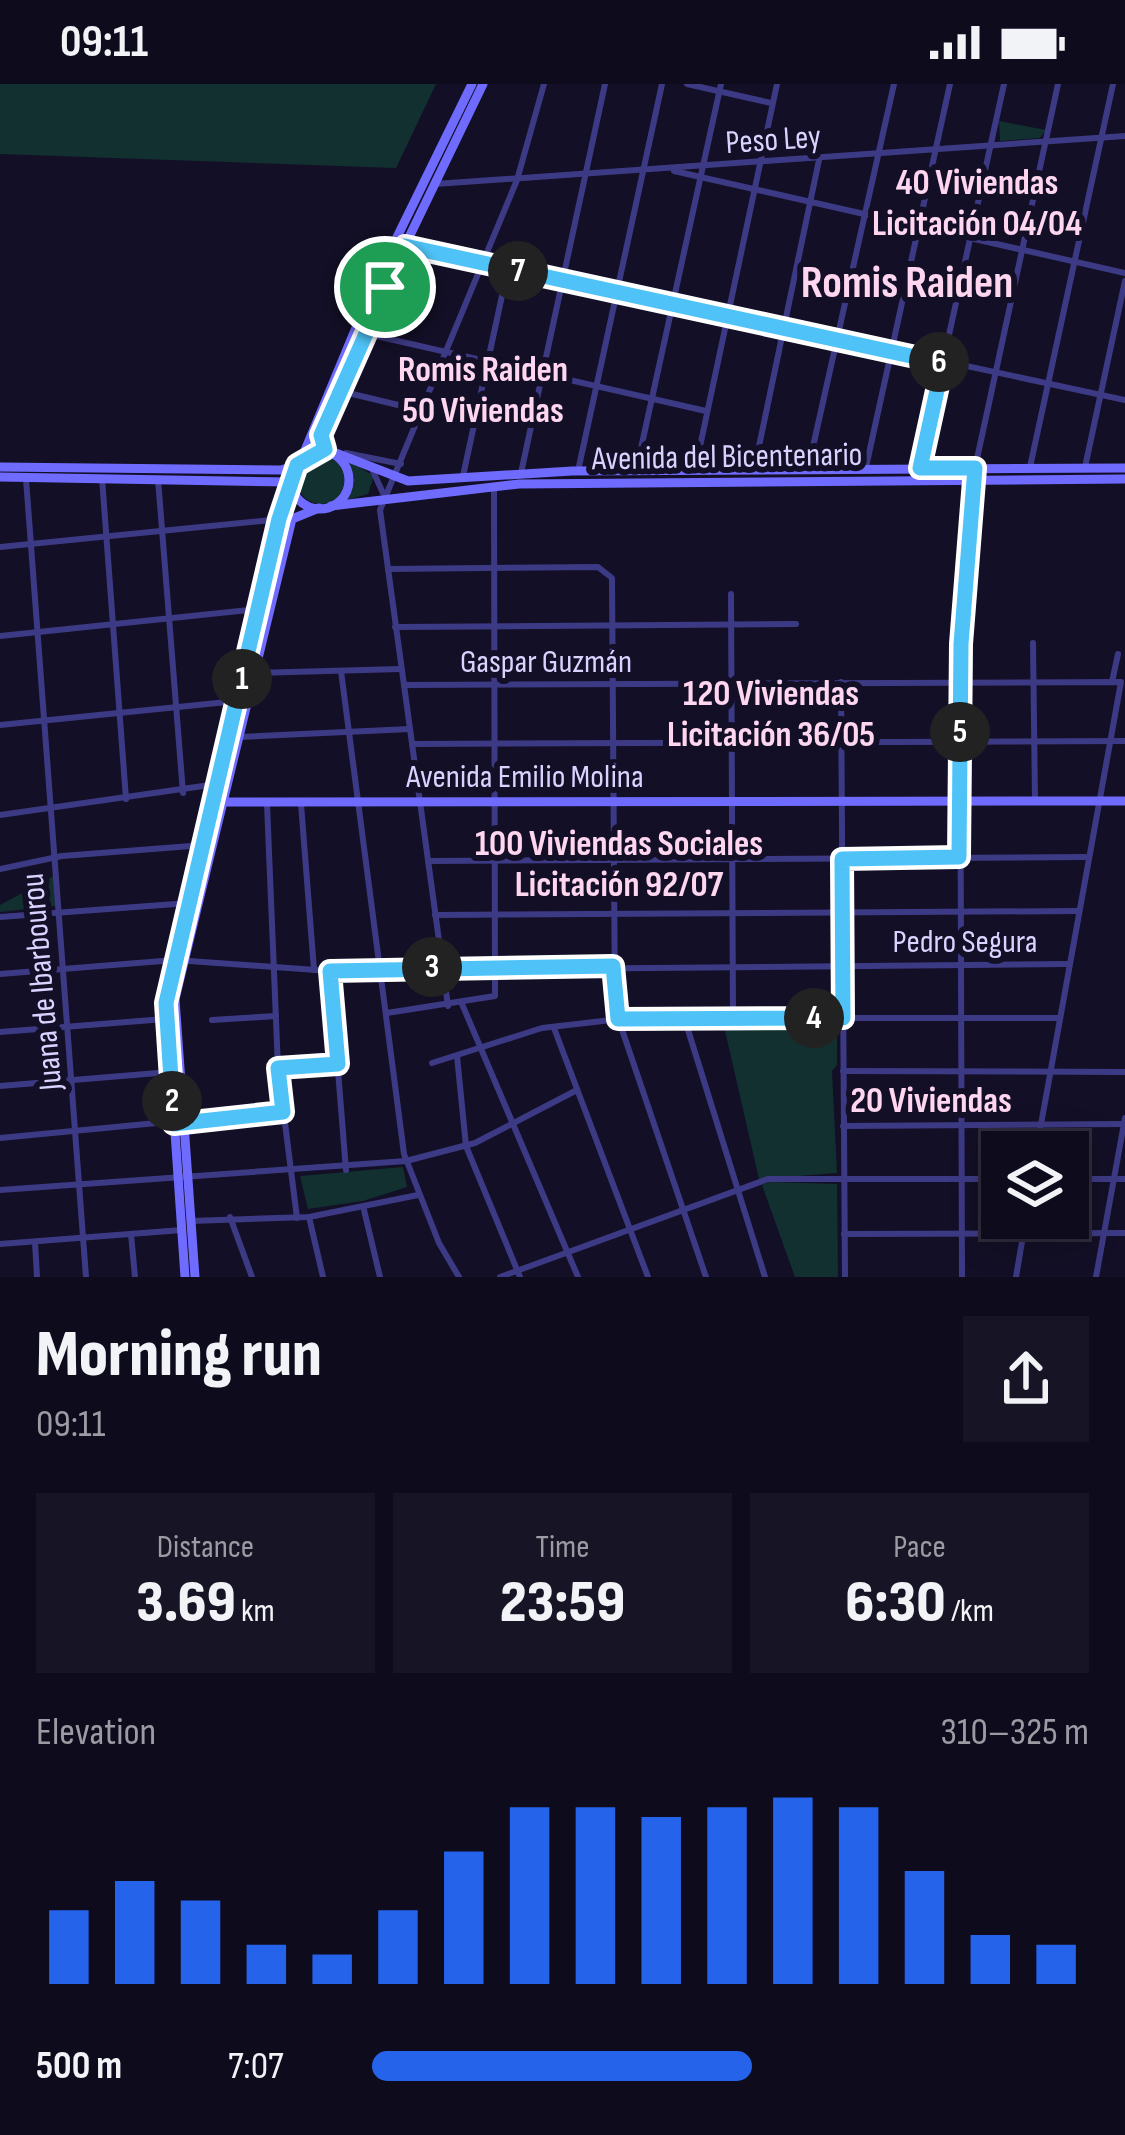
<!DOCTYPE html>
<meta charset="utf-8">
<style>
body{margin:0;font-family:"Sofia Sans Condensed",sans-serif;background:#171425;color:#f1f3f6;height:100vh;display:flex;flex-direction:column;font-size:45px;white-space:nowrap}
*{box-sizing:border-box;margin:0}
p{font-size:39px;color:#9b9ba3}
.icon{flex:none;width:66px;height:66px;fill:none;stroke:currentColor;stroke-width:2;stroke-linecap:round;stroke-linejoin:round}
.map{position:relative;height:1193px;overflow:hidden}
.sheet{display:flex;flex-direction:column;background:#0e0b1c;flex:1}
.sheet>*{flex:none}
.controls{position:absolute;left:981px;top:1047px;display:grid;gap:24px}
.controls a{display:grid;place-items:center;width:108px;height:108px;border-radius:0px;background:#0e0b1c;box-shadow:0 6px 30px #0003,0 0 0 3px #2e2b3b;font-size:60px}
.pin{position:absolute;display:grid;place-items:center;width:102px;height:102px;color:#fff;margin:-51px;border:6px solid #fff;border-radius:50%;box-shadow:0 3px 12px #0007}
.km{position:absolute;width:60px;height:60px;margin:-30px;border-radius:50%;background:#222;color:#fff;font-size:33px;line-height:60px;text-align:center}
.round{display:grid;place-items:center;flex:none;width:126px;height:126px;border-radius:0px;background:#171425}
.headline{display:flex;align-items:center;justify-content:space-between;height:204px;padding:0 36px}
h1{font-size:66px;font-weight:800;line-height:90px}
.figures{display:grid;grid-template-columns:repeat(3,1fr);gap:18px;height:204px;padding:12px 36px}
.figures div{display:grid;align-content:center;border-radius:0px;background:#171425;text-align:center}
.figures b{font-size:60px;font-weight:800}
.figures small{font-size:33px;font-weight:400}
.figures p{font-size:33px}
.chart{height:336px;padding:24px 36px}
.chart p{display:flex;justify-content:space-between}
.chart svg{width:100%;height:216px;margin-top:12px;stroke:#2563eb;stroke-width:6}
ul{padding:0 36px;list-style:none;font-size:39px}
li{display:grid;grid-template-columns:192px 144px 1fr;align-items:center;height:90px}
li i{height:30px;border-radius:15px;background:#2563eb}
.status{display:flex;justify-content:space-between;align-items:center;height:84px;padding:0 60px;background:#0e0b1c;direction:ltr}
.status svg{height:33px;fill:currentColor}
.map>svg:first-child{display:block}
.green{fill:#12302f}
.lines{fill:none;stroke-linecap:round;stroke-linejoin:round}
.street{stroke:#3d3a85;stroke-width:6}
.secondary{stroke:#6f6bff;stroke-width:9}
.route-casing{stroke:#fff;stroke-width:24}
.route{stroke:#4fc3f7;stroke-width:15}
.labels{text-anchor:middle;stroke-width:12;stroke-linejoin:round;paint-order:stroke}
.street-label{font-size:33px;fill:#d9d4ff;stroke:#130f26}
.neighbourhood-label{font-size:36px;font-weight:bold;fill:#ffd6f0;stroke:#130f26}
.district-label{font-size:45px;font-weight:bold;fill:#ffd6f0;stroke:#130f26}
</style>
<div class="status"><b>09:11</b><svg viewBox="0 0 49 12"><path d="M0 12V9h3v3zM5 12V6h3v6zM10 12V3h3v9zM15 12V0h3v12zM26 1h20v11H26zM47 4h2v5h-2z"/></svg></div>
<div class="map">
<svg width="1125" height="1193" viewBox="0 0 1125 1193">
<rect width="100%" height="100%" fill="#130f26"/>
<g class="green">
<polygon points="0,0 436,0 396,84 0,70"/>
<polygon points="999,37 1046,46 1040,54 1000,57"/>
<circle cx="321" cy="396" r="24"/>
<polygon points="343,373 374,392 368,410 343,417 353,399"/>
<polygon points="54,792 55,822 0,828 0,821"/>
<polygon points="832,937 837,943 837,981 832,987 837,1089 759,1095 723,938"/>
<polygon points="403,1083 407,1103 363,1117 308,1125 300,1092"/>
<polygon points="769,1098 837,1100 838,1193 795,1193 762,1101"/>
</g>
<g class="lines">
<g class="street">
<polyline points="687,0 771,19"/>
<polyline points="674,87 1125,189"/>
<polyline points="435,100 1125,52"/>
<polyline points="407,162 1125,316"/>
<polyline points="354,247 706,327"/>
<polyline points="340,307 423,327"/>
<polyline points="346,369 401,380"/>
<polyline points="371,383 383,409"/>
<polyline points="866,383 950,0"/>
<polyline points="920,383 1004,0"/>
<polyline points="1030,383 1113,0"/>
<polyline points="1085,383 1125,197"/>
<polyline points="975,384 1058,0"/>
<polyline points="808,385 894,0"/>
<polyline points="695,386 777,0"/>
<polyline points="754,386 819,76"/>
<polyline points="578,387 662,0"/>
<polyline points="636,387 721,0"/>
<polyline points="521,389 605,0"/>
<polyline points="463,392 508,184"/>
<polyline points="102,394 126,715"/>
<polyline points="26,395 86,1193"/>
<polyline points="158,395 183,709"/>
<polyline points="0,463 281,435"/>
<polyline points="388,485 598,483 612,494 615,925 706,1193"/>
<polyline points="731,510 733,935"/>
<polyline points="395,543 796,540"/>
<polyline points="0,552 259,525"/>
<polyline points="1033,559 1035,716"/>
<polyline points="341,587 404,1070 439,1159 459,1193"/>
<polyline points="253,589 401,585"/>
<polyline points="841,598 845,1193"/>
<polyline points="1112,598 1118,570"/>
<polyline points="404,601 1121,598 1036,1068"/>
<polyline points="0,641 237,617"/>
<polyline points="240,653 410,645"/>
<polyline points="412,660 1125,657"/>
<polyline points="267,720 278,984 297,1134"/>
<polyline points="301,720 314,886"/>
<polyline points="0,731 217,700"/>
<polyline points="428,777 1085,773"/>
<polyline points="0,785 62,772 204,761"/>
<polyline points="435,831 1077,827"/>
<polyline points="0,833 189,819"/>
<polyline points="330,887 346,1086"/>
<polyline points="0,890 175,876 330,887 1067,880"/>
<polyline points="462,920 578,1193"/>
<polyline points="448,922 380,426 517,96 544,0"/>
<polyline points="387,929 495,912 494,402"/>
<polyline points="684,933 765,1193"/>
<polyline points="212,936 276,932"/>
<polyline points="554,944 648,1193"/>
<polyline points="0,948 165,935"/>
<polyline points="457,972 466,1062 520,1193"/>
<polyline points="432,979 542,944 629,934 1058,934"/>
<polyline points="278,984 337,980"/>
<polyline points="843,987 1125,988"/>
<polyline points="0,1002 170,988"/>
<polyline points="843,1042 1125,1040"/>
<polyline points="0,1054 283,1027"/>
<polyline points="1068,1095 1125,1095"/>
<polyline points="0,1106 406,1077 475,1059 577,1006"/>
<polyline points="364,1126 380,1193"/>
<polyline points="230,1133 252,1193"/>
<polyline points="309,1133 323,1193"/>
<polyline points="191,1137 309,1133 418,1111"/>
<polyline points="131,1150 135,1193"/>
<polyline points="844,1150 1125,1149"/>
<polyline points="35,1158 37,1193"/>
<polyline points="0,1160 182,1146"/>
<polyline points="500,1193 768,1095 1002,1095"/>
<polyline points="962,1193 960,560 974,397"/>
<polyline points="1016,1193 1026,1134"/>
<polyline points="1096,1193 1125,1034"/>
</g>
<g class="secondary">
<polyline points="325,365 321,351 385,203 483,0"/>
<polyline points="328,366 408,397 572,387 1125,384"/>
<circle cx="320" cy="396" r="29"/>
<polyline points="301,376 375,198 472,0"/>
<polyline points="0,383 281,386 297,381"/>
<polyline points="0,393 289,398"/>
<polyline points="331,422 519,400 1125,395"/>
<polyline points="213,718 1125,717"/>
<polyline points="185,1193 166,919 290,401"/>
<polyline points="195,1193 175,915 292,435 319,424"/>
</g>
</g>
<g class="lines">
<defs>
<polygon id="route" points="405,162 943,279 920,384 975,384 961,560 959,773 842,775 843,934 618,935 613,882 330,887 338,980 278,984 283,1028 174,1040 166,919 279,435 297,381 325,365 321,351"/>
</defs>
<use href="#route" class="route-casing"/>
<use href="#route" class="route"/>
</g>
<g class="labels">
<g class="street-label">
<text transform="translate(773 54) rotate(-4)" y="12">Peso Ley</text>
<text transform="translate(727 371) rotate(-1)" y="12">Avenida del Bicentenario</text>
<text x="546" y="588">Gaspar Guzmán</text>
<text x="525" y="703">Avenida Emilio Molina</text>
<text x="965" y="868">Pedro Segura</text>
<text transform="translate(40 898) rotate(-95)" y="12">Juana de Ibarbourou</text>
</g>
<g class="neighbourhood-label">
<text x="977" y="110">40 Viviendas<tspan x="977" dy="41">Licitación 04/04</tspan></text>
<text x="483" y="297">Romis Raiden<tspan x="483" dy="41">50 Viviendas</tspan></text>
<text x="771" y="621">120 Viviendas<tspan x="771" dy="41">Licitación 36/05</tspan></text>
<text x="619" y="771">100 Viviendas Sociales<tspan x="619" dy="41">Licitación 92/07</tspan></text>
<text x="931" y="1028">20 Viviendas</text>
</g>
<g class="district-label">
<text x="907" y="213">Romis Raiden</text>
</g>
</g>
</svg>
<div class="controls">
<a><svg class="icon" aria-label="layers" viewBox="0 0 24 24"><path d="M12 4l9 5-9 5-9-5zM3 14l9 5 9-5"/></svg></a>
</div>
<div class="pin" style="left:385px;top:203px;background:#1e9e55"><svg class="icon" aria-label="arrive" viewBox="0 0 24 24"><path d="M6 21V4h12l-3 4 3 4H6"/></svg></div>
<b class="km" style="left:242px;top:595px">1</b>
<b class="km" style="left:172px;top:1017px">2</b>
<b class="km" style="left:432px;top:883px">3</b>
<b class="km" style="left:814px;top:934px">4</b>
<b class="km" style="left:960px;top:648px">5</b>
<b class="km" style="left:939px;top:278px">6</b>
<b class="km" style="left:518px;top:187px">7</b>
</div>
<section class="sheet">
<div class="headline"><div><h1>Morning run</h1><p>09:11</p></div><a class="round"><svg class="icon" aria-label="share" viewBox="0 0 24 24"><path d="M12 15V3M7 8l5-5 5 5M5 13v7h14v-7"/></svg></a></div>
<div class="figures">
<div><p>Distance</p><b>3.69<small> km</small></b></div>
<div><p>Time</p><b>23:59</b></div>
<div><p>Pace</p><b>6:30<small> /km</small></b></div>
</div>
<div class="chart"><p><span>Elevation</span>310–325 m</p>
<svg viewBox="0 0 160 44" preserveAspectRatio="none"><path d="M5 44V29M15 44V23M25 44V27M35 44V36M45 44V38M55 44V29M65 44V17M75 44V8M85 44V8M95 44V10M105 44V8M115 44V6M125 44V8M135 44V21M145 44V34M155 44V36"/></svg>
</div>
<ul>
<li><b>500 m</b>7:07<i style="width:53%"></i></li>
</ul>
</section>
